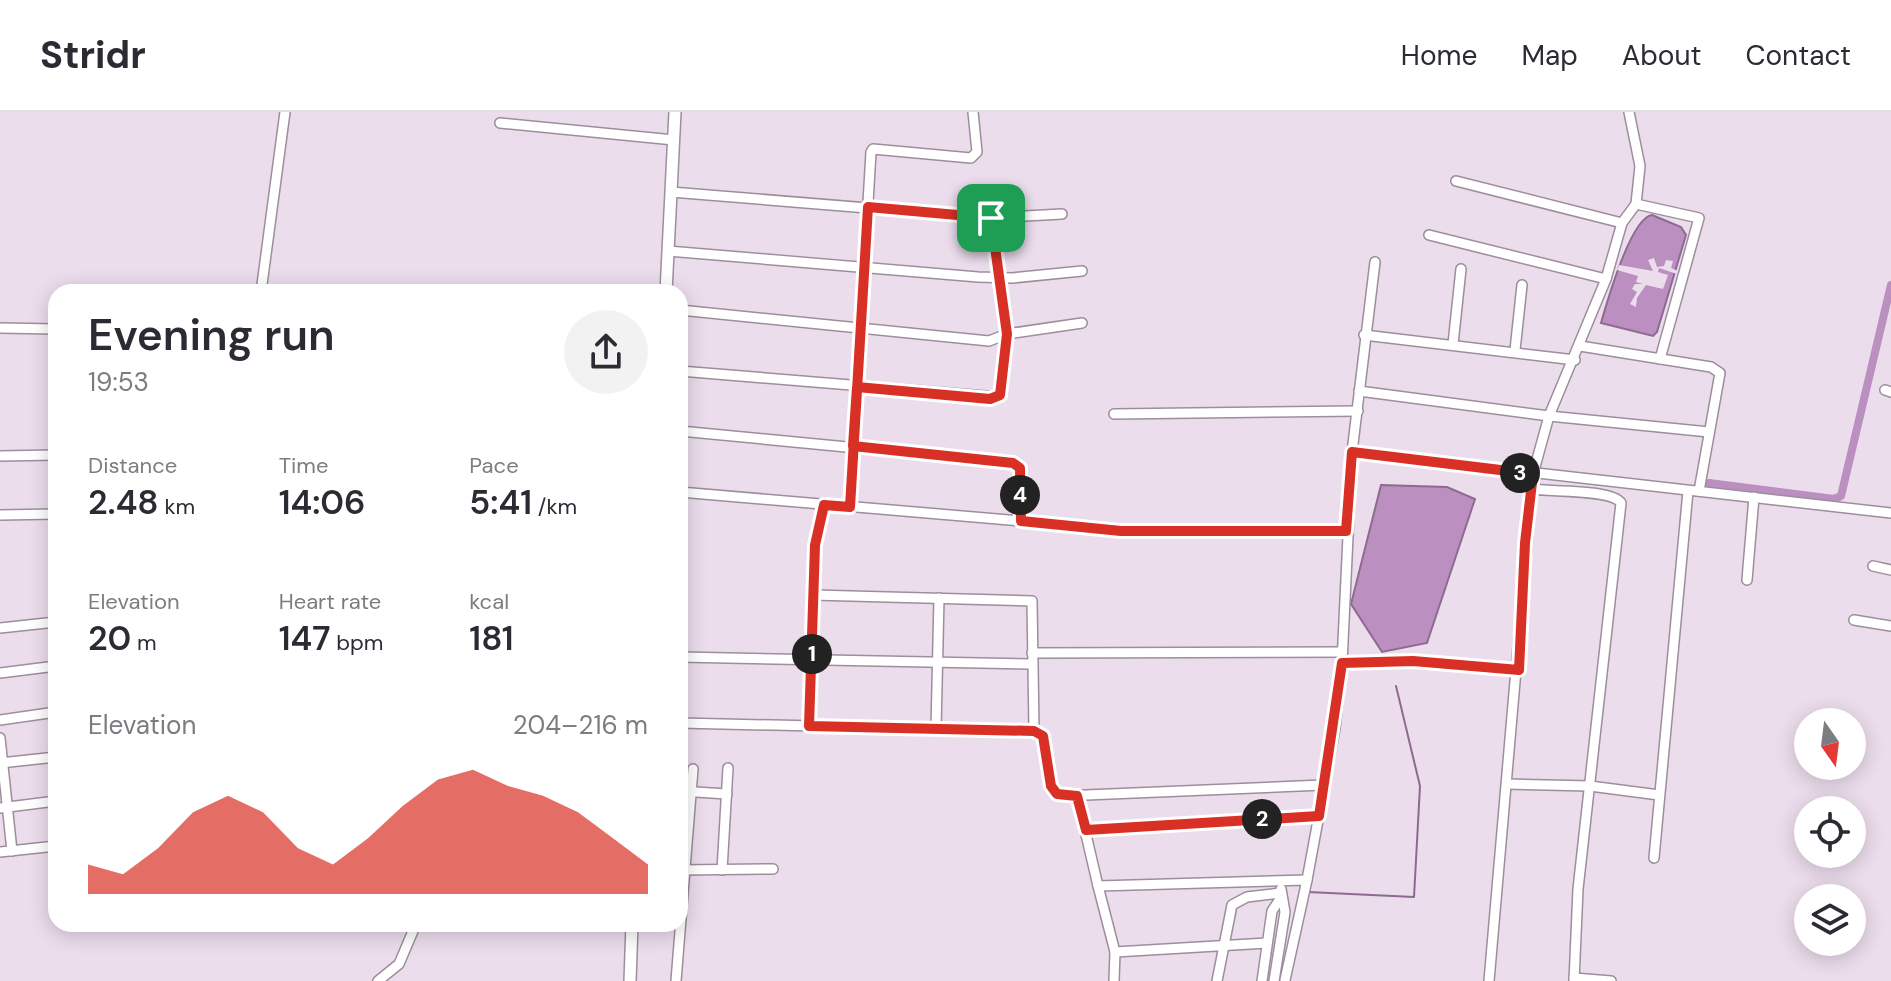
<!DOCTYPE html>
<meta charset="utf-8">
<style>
body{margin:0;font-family:"DM Sans",sans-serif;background:#f2f2f3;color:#2b2b33;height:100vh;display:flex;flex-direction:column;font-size:30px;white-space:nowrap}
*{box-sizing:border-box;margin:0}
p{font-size:26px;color:#7c7c81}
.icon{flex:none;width:44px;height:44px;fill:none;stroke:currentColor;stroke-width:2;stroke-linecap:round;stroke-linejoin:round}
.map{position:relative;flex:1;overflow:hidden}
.panel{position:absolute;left:48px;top:172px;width:640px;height:648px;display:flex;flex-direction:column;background:#fff;border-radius:24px;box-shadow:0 4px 20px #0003}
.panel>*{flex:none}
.needle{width:52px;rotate:166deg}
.fabs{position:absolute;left:1794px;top:596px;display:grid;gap:16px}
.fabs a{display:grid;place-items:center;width:72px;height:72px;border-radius:50%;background:#fff;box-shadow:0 4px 20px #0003;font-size:40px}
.pin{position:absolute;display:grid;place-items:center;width:68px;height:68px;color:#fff;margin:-34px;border-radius:16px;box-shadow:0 4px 12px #0006}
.km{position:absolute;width:40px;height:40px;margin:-20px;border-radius:50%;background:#222;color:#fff;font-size:22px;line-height:40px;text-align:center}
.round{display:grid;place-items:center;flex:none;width:84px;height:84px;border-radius:42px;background:#f2f2f3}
.overview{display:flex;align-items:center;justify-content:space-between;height:136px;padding:0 40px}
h1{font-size:44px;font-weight:600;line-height:60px}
.stats{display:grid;grid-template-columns:repeat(3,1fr);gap:12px;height:136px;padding:8px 40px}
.stats div{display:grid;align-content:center}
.stats b{font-size:34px;font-weight:600}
.stats small{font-size:22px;font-weight:400}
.stats p{font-size:22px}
.chart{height:224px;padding:16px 40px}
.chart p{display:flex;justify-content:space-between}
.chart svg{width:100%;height:144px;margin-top:8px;fill:#d93025;opacity:.7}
header{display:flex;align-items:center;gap:48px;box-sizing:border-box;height:112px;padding:0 40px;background:#fff;border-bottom:2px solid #e1e1e2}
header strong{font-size:38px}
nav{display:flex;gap:44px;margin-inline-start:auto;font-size:28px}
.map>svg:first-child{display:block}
.water{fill:#bb8fc0;stroke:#8c6b8f;stroke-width:2}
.pier{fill:#ecdded}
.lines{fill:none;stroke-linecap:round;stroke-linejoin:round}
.stream{stroke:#8c6b8f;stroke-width:2}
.canal{stroke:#bb8fc0;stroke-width:8}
.minor-casing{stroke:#9c8e9d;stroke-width:12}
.tertiary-casing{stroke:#9c8e9d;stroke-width:14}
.minor{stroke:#fff;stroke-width:9}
.tertiary{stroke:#fff;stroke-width:11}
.route-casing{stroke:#fff;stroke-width:16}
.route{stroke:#d93025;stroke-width:10}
</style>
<header>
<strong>Stridr</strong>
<nav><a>Home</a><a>Map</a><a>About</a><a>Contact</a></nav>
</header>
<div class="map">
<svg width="1891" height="869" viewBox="0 0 1891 869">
<rect width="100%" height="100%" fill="#ecdded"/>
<g class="water">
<path d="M1652,103L1681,115L1686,123L1657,220L1653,224L1601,211C1607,190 1631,106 1652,103Z"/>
<polygon points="1381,373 1447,375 1475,387 1427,531 1382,540 1351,492"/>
</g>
<polygon class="pier" points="1654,146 1657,155 1664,154 1666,148 1673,149 1671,156 1678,159 1677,162 1659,156 1658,160 1668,163 1663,177 1646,173 1637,186 1636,195 1630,192 1637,180 1632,177 1635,172 1643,172 1636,170 1638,164 1617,158 1619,153 1653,159 1648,148"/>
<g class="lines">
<polyline class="stream" points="1308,780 1414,785 1420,674 1396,574"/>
<polyline class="canal" points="1709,371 1834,387 1841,384 1891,173"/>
<defs>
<g id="minor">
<polyline points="500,11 674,28"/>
<polyline points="1456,69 1622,111"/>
<polyline points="671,80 991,106 1062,102"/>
<polyline points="1636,92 1699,106 1660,247"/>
<polyline points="1429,123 1606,167"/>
<polyline points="668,139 978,165 1012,166 1082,159"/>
<polyline points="261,180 285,0"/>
<polyline points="680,198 989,229 1007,222 1082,211"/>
<polyline points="0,216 56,217"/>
<polyline points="1364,223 1575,248"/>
<polyline points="1453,232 1461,157"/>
<polyline points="1580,234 1711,255 1720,261 1699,379"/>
<polyline points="1515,238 1522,173"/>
<polyline points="680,259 998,285 1007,222 991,106"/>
<polyline points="1885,278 1891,280"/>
<polyline points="1359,279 1549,304 1709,320"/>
<polyline points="1114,302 1358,299"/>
<polyline points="680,319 1013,351 1020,356 1021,409 680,380"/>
<polyline points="1352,340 1891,401"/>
<polyline points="0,344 56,343"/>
<path d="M1532,377C1552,380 1612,377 1621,391L1578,777L1574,869"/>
<polyline points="850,395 871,40 873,37 971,46 977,40 973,0"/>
<polyline points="0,403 56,402"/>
<polyline points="1021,409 1121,419 1346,419"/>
<polyline points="1873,454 1891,458"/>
<polyline points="1747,468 1754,385"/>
<polyline points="813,483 1032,489 1034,619"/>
<polyline points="1854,508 1891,514"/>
<polyline points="0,516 56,510"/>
<polyline points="1032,541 1342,540"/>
<polyline points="680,545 1032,552"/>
<polyline points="1342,551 1413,549 1519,558"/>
<polyline points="0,561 56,554"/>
<polyline points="0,608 56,600"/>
<polyline points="680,611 1034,619 1043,624 1051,674 1062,684 1323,673"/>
<polyline points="809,614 815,433 824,393"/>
<polyline points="936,617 939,486"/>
<polyline points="0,626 12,739"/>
<polyline points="0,651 56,645"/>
<polyline points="1508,672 1590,674 1659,683"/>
<polyline points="680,679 727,682"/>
<polyline points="1077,684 1098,774 1307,768 1285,868"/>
<polyline points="0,696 56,689"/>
<polyline points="1086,718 1319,704"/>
<polyline points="0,740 56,734"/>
<polyline points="1654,746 1688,379"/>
<polyline points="680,758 773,757"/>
<polyline points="722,758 728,656"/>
<polyline points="1307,768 1335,616 1342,551 1352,340 1375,150"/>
<polyline points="1098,774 1115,840 1114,869"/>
<polyline points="1115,840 1267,831"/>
<polyline points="1574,866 1611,869"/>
<polyline points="378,869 399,852 416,812"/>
<polyline points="676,869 693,657"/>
<polyline points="1217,869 1232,793 1247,785 1280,781"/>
<polyline points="1262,869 1272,799 1280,787"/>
<polyline points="1274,869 1285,800 1281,777"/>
<polyline points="1489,869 1533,362 1549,304 1606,167 1622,111 1636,92 1640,54 1629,0"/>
</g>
<g id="tertiary">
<polyline points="666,180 675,0"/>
<polyline points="630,869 632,812"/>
</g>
</defs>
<use href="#minor" class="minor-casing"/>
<use href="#tertiary" class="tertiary-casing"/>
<use href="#minor" class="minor"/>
<use href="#tertiary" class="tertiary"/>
</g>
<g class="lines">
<defs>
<path id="route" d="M991,106L868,95C862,195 856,295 850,395L824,393L815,433L809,614L1034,619L1043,624L1051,674L1057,682L1077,684L1086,718L1319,704L1342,551L1413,549L1519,558L1525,431L1533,362L1352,340L1346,419H1121L1021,409L1020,356L1013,351L853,334L857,275L990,287L1000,283L1007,222L991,106"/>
</defs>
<use href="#route" class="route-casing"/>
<use href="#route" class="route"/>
</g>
</svg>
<div class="fabs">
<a><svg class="needle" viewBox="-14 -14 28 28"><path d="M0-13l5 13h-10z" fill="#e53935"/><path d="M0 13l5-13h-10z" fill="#7c7c81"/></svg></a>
<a><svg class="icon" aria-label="locate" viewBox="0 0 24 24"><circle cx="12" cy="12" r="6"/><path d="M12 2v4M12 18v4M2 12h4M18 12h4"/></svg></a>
<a><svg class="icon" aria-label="layers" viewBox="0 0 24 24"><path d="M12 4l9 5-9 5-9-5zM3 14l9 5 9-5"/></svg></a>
</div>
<div class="pin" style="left:991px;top:106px;background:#1e9e55"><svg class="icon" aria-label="arrive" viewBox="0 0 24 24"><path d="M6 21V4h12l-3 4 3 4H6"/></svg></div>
<b class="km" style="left:812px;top:542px">1</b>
<b class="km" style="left:1262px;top:707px">2</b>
<b class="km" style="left:1520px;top:361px">3</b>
<b class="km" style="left:1020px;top:383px">4</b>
<section class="panel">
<div class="overview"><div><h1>Evening run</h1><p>19:53</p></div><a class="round"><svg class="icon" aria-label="share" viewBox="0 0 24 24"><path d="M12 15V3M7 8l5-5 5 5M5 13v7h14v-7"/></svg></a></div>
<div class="stats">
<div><p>Distance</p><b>2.48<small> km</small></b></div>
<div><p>Time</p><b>14:06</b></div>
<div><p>Pace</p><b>5:41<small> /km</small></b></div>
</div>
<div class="stats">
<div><p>Elevation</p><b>20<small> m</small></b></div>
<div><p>Heart rate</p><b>147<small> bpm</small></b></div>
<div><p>kcal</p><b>181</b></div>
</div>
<div class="chart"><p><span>Elevation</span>204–216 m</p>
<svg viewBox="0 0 160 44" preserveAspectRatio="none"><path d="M0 44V35L10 38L20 30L30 19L40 14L50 19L60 30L70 35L80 27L90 17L100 9L110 6L120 11L130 14L140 19L150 27L160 35V44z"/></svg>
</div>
</section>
</div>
